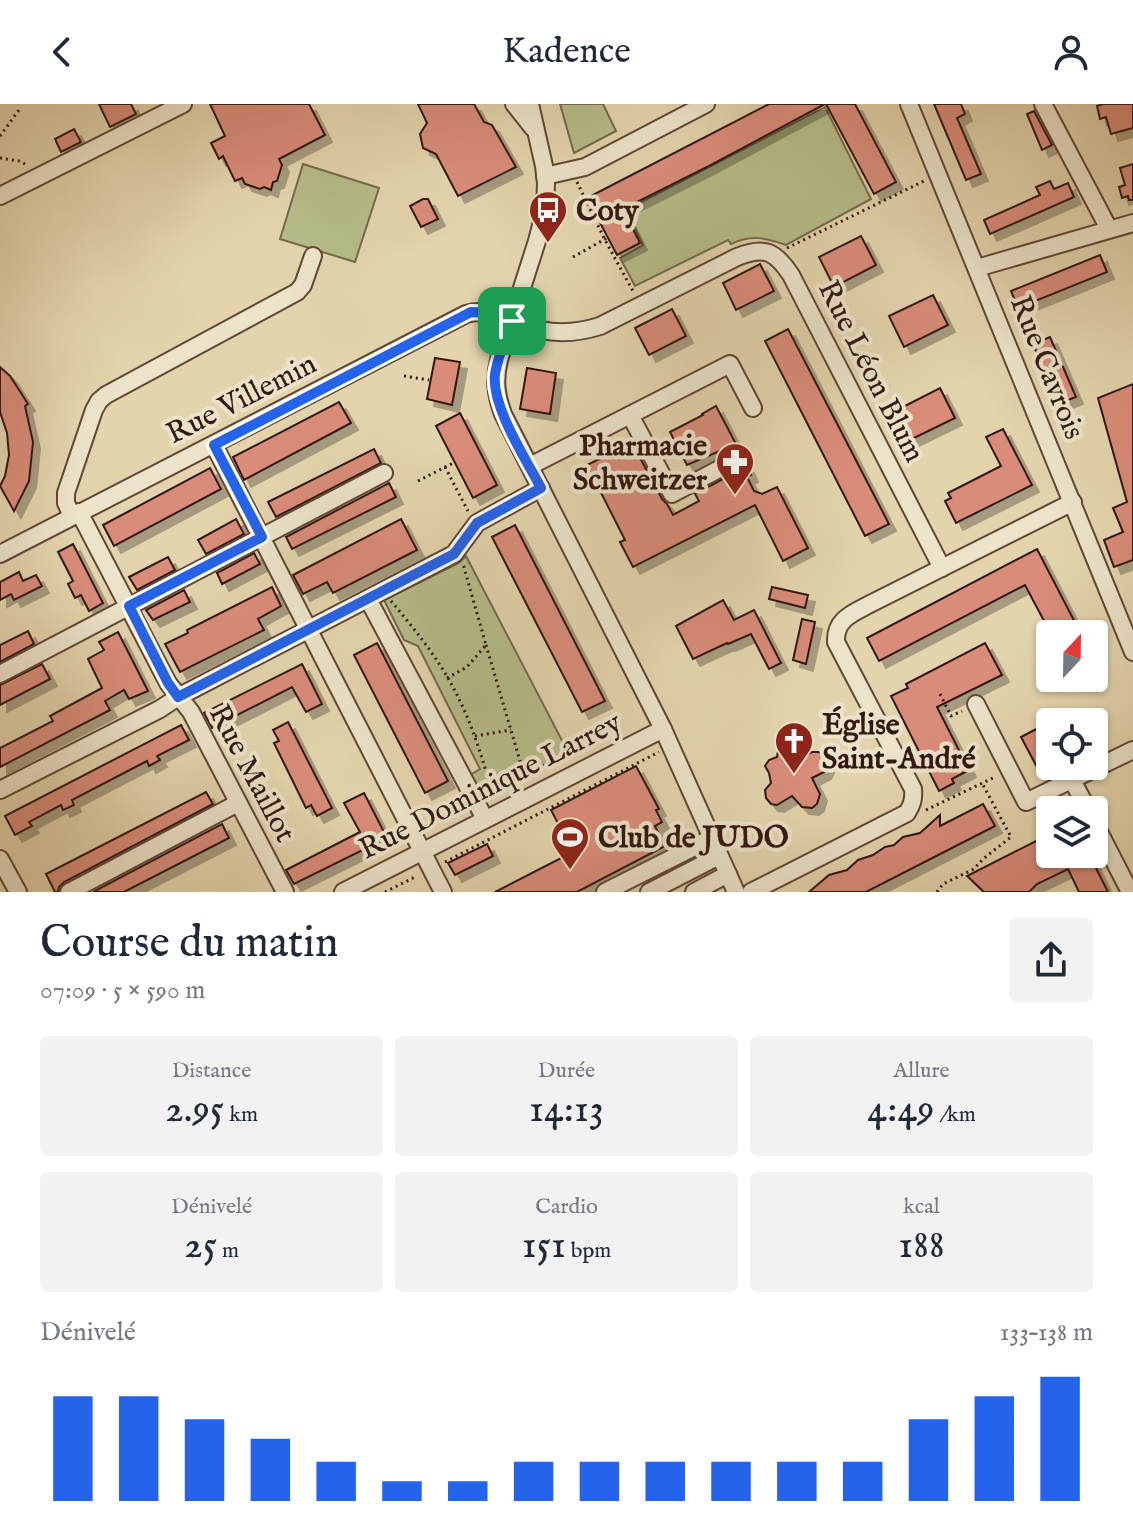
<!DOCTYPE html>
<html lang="fr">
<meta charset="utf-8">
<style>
body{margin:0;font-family:"IM FELL English",serif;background:#f2f2f3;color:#1f2937;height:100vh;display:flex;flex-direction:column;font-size:30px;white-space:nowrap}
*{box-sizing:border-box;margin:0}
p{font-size:26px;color:#747a83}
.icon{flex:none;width:44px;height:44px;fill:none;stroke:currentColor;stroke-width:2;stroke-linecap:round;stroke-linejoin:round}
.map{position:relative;height:788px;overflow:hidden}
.panel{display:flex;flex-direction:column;background:#fff;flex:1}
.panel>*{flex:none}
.needle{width:52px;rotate:22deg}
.buttons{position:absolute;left:1036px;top:516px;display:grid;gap:16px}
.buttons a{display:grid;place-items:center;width:72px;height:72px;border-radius:8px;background:#fff;box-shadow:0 2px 6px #0004;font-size:40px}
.pin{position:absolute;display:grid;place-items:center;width:68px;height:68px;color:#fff;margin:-34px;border-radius:16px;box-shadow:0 4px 12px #0006}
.round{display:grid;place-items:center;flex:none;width:84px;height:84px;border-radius:8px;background:#f2f2f3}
.summary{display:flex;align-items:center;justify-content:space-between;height:136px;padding:0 40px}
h1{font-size:44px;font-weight:600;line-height:60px}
.stats{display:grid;grid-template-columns:repeat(3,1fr);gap:12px;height:136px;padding:8px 40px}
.stats div{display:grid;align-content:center;border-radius:8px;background:#f2f2f3;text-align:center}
.stats b{font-size:40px;font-weight:600}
.stats small{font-size:22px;font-weight:400}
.stats p{font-size:22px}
.chart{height:224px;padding:16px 40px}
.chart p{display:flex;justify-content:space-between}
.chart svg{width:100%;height:144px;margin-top:8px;stroke:#2563eb;stroke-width:6}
header{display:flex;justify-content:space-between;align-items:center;height:104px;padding:0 40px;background:#fff;font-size:36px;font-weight:600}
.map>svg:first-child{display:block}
.green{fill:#b5bc89;stroke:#746a4b;stroke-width:2}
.building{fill:#d98c7a;stroke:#33180d;stroke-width:2;filter:url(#shadow)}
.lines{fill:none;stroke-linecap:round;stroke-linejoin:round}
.minor-casing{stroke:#5f4735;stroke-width:20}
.path{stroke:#33180d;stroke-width:3;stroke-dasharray:2 4;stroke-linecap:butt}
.minor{stroke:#ede3ca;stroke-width:16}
.route-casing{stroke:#fff;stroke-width:16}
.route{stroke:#2563eb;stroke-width:10}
.labels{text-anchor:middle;stroke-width:8;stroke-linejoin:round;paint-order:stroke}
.poi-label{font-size:30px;font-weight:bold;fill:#33180d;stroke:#ede3ca;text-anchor:start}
.street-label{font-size:30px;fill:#33180d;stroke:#ede3ca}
</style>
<header><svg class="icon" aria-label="back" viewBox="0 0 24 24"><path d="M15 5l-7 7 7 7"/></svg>Kadence<svg class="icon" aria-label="person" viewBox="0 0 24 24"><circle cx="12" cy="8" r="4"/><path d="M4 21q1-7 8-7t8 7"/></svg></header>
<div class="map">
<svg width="1133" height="788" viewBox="0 0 1133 788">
<defs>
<filter id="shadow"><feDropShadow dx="7" dy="7" stdDeviation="0" flood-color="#0004"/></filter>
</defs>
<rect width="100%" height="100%" fill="#e3d4ad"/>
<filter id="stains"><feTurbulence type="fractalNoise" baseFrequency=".0025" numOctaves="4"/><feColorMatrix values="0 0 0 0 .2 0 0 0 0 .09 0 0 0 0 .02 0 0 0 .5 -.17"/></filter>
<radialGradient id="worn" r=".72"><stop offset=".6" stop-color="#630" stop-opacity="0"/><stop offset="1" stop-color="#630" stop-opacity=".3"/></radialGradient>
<g class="green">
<polygon points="560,0 603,0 616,27 574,49"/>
<path d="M825,3L871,95L786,141C765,134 752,130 731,140L728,136L635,182L620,154L643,141L626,106Z"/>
<polygon points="303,60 379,84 355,158 280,135"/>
<polygon points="466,452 568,648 482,693 470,671 480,665 418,542 404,536 384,496 459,459"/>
</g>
<g class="building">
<polygon points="99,0 131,0 136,10 110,23"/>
<polygon points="210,0 309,0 325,31 279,55 282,61 277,77 273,78 271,86 264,83 260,85 245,80 242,74 235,77 223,52 219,55 211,39 225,32"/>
<polygon points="418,0 474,0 484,18 492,21 516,63 458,92 436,50 423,44 420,30 427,19"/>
<polygon points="769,0 825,0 709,62 623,105 640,139 617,151 587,94"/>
<polygon points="826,0 855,0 896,78 874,90"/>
<polygon points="934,0 961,0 965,10 957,14 981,70 966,76"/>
<polygon points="1103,0 1133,0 1133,24 1111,30 1106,13 1100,15 1097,2"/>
<polygon points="1034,7 1052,41 1042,46 1027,10"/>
<polygon points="74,25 81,38 61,48 55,35"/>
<polygon points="1133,60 1133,96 1129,96 1128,92 1122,94 1119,83 1125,81 1120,64"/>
<polygon points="1050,77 1054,85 1068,79 1074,93 990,130 984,116 1040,91 1036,83"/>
<polygon points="423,95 428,95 438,115 421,123 410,102"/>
<polygon points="861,132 876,161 834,183 819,153"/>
<polygon points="1100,151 1107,168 1018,204 1011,187"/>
<polygon points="760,160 774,187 736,206 723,179"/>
<polygon points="933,191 948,221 904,243 889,212"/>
<polygon points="672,205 686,232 649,251 635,224"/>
<polygon points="788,225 889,420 865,432 765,237"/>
<polygon points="1050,233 1076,293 1058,300 1033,240"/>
<polygon points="435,254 460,258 452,301 427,295"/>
<polygon points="0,263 10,272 28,300 25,302 33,338 29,377 14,407 0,382 5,372 9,351 7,329 0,308"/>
<polygon points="527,264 556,269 550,310 520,305"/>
<polygon points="1133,280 1133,456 1114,463 1104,436 1123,428 1113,404 1127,398 1098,294"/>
<polygon points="940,284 955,314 912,335 897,306"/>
<polygon points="339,298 351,319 244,376 233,353"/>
<polygon points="716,302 736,340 687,361 670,328 703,311 702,310"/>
<polygon points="460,309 497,381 473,394 436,322"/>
<polygon points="1003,325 1032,381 956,419 945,397 951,394 948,389 1001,362 986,333"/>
<polygon points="632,339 662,395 667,400 673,411 699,397 695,390 747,362 751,371 747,373 754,387 762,390 777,383 808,444 783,457 755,401 633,463 620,438 625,436 587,361"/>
<polygon points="374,345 381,359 276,413 268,398"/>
<polygon points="210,364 221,385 114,442 103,421"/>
<polygon points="389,379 396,393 292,445 286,433"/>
<polygon points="236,415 244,430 206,450 198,436"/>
<polygon points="401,415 417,446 333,489 327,478 303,490 293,471"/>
<polygon points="515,421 605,597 582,608 492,433"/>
<polygon points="73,440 103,499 89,507 81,491 75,494 68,480 73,477 58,448"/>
<polygon points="1037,445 1081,530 1051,530 1025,481 879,557 867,534"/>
<polygon points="254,449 260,460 222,480 217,469"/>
<polygon points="168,453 175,466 137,486 129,473"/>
<polygon points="19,468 23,477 36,471 42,482 14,496 11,490 0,496 0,478"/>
<polygon points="272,483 281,502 258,515 264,526 180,568 165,540 188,529 187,526"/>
<polygon points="772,483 808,491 805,504 769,495"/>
<polygon points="184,486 190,498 153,516 146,506"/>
<polygon points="723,496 734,516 754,506 781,559 769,565 751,530 728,540 727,539 693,555 676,522"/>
<polygon points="802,515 815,518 806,560 793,556"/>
<polygon points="28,527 34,540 0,558 0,541"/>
<polygon points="118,528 148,587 129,595 124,586 105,597 110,606 0,663 0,644 53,617 50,612 102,584 88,555 104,546 99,538"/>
<polygon points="377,539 448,677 425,689 354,551"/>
<polygon points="985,539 1002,571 937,603 969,666 952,675 954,679 939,687 891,592 908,584 906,580"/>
<polygon points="42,560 50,575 0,601 0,581"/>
<polygon points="302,560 322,600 306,608 292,583 212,624 204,609"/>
<polygon points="288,618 332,704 317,712 311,701 306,704 274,639 279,637 273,626"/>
<polygon points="1050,618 1050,662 1039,667 1021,633"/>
<polygon points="181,621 189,636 157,652 160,656 149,662 147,657 72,696 74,701 63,706 61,701 29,718 32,722 15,731 5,712"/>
<polygon points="786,638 795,642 800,655 812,648 818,648 823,650 827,656 827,662 824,668 812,674 820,690 817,700 812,704 802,703 792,692 777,701 771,700 766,694 765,686 771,679 769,669 765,662 769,656 777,653 779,642"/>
<polygon points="636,662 659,705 656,706 662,718 655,722 665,742 577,788 495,788 573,748 551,706"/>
<polygon points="206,688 213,700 64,778 59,783 58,788 55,788 46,770"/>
<polygon points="364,689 387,734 294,780 286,766 360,728 344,699"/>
<polygon points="983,700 995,722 866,788 809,788 829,771 847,766 858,756 873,751 885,743 894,741 903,733 920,729 940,711 940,722"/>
<polygon points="222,720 229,734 124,788 93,788"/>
<polygon points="1050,730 1050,750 1089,750 1108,788 1079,788 1068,765 1037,780 1029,788 984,788 967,772"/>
<polygon points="487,740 493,752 455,771 448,759"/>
</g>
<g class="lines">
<defs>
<g id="minor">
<polyline points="514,0 533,24"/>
<path d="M530,0L544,62L546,79L545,106L537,137L499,256C494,276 496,291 503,310L663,625L736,788"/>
<polyline points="909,0 1133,548"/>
<polyline points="1043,0 1109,125"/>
<polyline points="545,72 585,63 706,0"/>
<polyline points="0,92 183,0"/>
<polyline points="977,164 1133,119"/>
<polyline points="630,311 672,390 738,355"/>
<polyline points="214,341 443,788"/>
<polyline points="530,362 730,260 753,304"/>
<polyline points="79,408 168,579 191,608 285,788"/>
<polyline points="72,412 66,399 66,389 94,306 99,297 106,291 297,188 303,181 313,152"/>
<path d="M0,450L466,210C491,202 517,220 541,226C560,230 581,228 600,222L737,153C765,142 775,147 791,171L942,464"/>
<polyline points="368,495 485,715"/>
<polyline points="0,570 384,369"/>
<polyline points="976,600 1026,698 1133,646"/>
<polyline points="1072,676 1088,706"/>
<polyline points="0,686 160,605 178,593 454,450 477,419 541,384"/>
<polyline points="1094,718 1130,788"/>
<polyline points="0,755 18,788"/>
<polyline points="69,788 238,699"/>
<polyline points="343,788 663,625"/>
<polyline points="605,788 712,734"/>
<polyline points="649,788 719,752"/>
<polyline points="694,788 728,770"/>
<path d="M751,788L907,709C912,701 914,695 913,685L836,538C835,515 853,509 870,500L1073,398"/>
</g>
</defs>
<use href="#minor" class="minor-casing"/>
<g class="path">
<polyline points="0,32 19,6"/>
<polyline points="0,54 19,57 27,61"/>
<polyline points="577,78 605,136 634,189"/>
<polyline points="787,144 924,77"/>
<polyline points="573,153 607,134"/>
<polyline points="404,272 429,276"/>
<polyline points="445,363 468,407"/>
<polyline points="418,377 455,358"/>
<path d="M391,497C417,528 442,559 459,595C474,625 483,658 493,690"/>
<polyline points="486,541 525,674"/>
<polyline points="447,574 467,563 486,541 463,460"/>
<polyline points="940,590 951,612 962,607"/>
<polyline points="475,632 511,626"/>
<polyline points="926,706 995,673"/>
<polyline points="445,758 659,648"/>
<polyline points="385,788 417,772"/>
<polyline points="937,788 943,780 974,765 983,755 1011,733 982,679"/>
</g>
<use href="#minor" class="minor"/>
</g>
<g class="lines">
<defs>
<path id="route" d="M471,208L487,209L512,217C506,234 498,252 495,270C491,302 526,355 541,384L477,419L454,450L178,593L168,579L129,502L262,433L214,341Z"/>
</defs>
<use href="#route" class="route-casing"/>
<use href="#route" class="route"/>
</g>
<defs>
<symbol id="bus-pin" viewBox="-11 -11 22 30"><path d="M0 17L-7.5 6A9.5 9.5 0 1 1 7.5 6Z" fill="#8f2418" stroke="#ede3ca"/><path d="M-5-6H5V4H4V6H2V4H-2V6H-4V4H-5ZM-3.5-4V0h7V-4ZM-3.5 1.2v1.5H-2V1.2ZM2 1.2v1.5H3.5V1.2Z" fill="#fff"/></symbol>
<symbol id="pharmacy-pin" viewBox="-11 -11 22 30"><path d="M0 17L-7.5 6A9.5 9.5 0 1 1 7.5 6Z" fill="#8f2418" stroke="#ede3ca"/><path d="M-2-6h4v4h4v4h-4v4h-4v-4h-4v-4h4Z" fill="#fff"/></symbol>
<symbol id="church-pin" viewBox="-11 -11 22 30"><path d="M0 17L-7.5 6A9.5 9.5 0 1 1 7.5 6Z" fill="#8f2418" stroke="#ede3ca"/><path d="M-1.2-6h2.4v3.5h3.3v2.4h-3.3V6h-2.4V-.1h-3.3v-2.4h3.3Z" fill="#fff"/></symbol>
<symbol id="stadium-pin" viewBox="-11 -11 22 30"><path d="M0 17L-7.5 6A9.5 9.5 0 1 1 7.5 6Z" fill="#8f2418" stroke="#ede3ca"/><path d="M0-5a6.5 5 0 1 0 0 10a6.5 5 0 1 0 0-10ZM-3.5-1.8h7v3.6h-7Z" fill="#fff"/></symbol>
</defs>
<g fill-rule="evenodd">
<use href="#bus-pin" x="526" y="84" width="44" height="60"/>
<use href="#pharmacy-pin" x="713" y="336" width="44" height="60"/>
<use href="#church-pin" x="772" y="615" width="44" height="60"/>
<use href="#stadium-pin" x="548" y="711" width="44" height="60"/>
</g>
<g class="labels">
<g class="poi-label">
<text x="576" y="116">Coty</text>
<text x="707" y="351" text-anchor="end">Pharmacie<tspan x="707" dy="34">Schweitzer</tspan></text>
<text x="822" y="630">Église<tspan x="822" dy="34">Saint-André</tspan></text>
<text x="598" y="743">Club de JUDO</text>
</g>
<g class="street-label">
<text transform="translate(1048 263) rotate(68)" y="10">Rue Cavrois</text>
<text transform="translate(872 267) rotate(63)" y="10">Rue Léon Blum</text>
<text transform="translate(241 294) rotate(-27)" y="10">Rue Villemin</text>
<text transform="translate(253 669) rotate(62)" y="10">Rue Maillot</text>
<text transform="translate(490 681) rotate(-27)" y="10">Rue Dominique Larrey</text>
</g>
</g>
<rect width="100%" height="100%" filter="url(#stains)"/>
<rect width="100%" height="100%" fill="url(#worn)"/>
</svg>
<div class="buttons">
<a><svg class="needle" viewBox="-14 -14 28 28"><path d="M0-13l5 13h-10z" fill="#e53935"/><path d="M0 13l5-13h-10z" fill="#747a83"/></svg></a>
<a><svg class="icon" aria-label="locate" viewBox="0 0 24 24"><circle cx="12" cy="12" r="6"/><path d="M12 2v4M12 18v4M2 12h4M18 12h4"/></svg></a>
<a><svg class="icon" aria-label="layers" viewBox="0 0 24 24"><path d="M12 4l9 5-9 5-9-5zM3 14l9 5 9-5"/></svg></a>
</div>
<div class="pin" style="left:512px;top:217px;background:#1e9e55"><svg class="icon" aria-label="arrive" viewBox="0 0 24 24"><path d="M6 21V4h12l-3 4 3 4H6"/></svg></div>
</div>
<section class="panel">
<div class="summary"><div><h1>Course du matin</h1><p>07:09 · 5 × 590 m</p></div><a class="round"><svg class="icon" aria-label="share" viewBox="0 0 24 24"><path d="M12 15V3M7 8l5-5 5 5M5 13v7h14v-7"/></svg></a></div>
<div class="stats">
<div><p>Distance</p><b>2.95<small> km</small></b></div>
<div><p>Durée</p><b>14:13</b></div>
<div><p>Allure</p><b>4:49<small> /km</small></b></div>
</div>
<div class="stats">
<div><p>Dénivelé</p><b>25<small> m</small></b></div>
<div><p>Cardio</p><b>151<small> bpm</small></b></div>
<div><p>kcal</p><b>188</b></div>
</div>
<div class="chart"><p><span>Dénivelé</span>133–138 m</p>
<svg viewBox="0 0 160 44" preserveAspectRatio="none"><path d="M5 44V12M15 44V12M25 44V19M35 44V25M45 44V32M55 44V38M65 44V38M75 44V32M85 44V32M95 44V32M105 44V32M115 44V32M125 44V32M135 44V19M145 44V12M155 44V6"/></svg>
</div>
</section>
